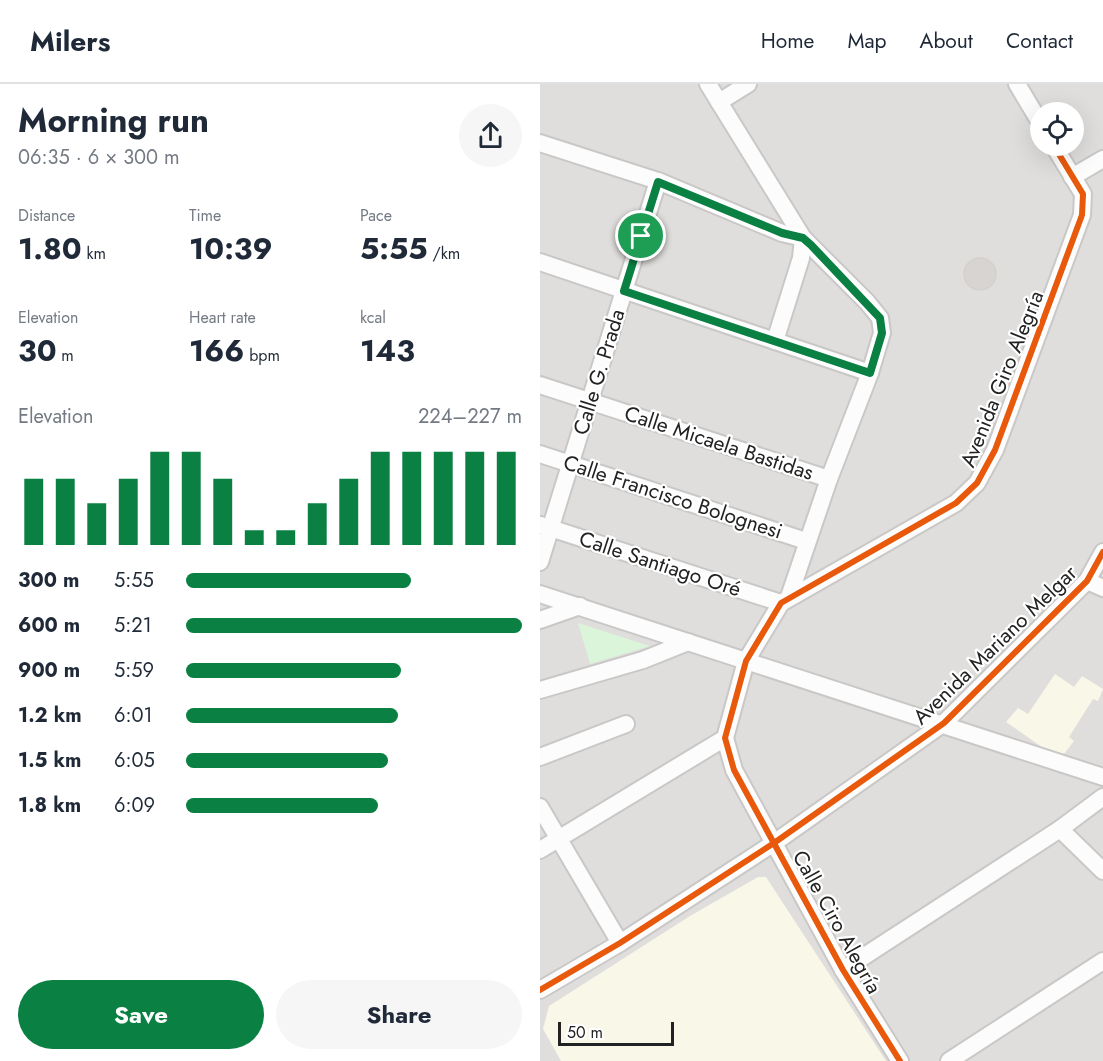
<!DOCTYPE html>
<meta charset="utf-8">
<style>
body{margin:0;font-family:Jost,sans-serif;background:#f6f6f7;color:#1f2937;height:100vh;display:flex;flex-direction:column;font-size:22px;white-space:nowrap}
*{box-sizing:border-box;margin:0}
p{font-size:20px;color:#747a83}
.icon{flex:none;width:33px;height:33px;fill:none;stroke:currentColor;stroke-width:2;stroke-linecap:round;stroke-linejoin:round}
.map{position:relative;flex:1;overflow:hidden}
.side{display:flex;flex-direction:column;background:#fff;width:540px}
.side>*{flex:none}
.fabs{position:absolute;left:490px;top:18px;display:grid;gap:12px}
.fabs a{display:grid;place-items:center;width:54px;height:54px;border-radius:50%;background:#fff;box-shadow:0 6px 24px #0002;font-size:30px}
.scale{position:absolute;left:18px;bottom:15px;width:116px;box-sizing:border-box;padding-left:6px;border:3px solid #222;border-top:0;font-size:16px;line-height:21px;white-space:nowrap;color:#222;-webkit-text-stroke:4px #fff;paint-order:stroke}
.pin{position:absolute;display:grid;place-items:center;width:51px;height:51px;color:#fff;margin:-26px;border:3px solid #fff;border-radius:50%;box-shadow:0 2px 6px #0007}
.round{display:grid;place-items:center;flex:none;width:63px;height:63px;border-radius:32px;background:#f6f6f7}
.head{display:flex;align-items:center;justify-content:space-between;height:102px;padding:0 18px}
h1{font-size:33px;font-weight:700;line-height:45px}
.metrics{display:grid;grid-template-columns:repeat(3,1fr);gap:9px;height:102px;padding:6px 18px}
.metrics div{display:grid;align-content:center}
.metrics b{font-size:30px;font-weight:700}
.metrics small{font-size:16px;font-weight:400}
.metrics p{font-size:16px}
.chart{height:168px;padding:12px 18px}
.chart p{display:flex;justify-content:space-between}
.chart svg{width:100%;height:108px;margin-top:6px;stroke:#0b8043;stroke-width:6}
.button{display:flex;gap:12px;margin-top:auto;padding:12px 18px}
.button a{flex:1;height:69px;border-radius:36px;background:#0b8043;color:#fff;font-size:24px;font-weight:700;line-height:69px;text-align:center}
.button a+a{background:#f6f6f7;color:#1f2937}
ul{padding:0 18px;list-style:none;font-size:20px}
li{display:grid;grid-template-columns:96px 72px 1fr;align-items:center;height:45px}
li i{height:15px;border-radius:8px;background:#0b8043}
header{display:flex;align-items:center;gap:36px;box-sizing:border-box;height:84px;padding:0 30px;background:#fff;border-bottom:2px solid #e0e1e3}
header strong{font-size:28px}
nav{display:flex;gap:33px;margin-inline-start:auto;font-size:21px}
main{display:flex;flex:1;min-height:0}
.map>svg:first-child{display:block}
.residential{fill:#dfdedc;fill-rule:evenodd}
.education{fill:#f8f7e8}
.park{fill:#daf5da}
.building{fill:#d7d4d2;stroke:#d3d0cc;stroke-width:1.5}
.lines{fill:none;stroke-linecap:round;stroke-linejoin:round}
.minor-casing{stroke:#c9c8c7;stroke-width:20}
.minor{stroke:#fdfcfc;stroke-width:16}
.cycleway-casing{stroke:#fff;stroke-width:10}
.cycleway{stroke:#e8590c;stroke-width:6}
.route-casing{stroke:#fff;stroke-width:12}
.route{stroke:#0b8043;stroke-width:8}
.labels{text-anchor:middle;stroke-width:4.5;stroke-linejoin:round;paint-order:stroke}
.street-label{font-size:21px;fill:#222;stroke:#fff}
</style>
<header>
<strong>Milers</strong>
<nav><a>Home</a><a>Map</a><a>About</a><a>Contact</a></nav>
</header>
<main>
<section class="side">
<div class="head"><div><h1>Morning run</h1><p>06:35 · 6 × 300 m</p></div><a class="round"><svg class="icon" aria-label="share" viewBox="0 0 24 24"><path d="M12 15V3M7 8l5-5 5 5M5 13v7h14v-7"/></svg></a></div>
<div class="metrics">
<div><p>Distance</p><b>1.80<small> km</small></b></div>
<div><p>Time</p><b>10:39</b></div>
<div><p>Pace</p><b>5:55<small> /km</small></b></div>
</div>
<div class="metrics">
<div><p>Elevation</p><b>30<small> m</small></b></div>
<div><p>Heart rate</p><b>166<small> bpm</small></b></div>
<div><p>kcal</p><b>143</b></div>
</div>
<div class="chart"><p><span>Elevation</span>224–227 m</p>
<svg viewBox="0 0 160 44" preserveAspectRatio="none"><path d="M5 44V17M15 44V17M25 44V27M35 44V17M45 44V6M55 44V6M65 44V17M75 44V38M85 44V38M95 44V27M105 44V17M115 44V6M125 44V6M135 44V6M145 44V6M155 44V6"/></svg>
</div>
<ul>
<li><b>300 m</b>5:55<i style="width:67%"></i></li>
<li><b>600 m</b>5:21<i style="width:100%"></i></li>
<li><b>900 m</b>5:59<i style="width:64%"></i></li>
<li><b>1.2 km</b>6:01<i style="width:63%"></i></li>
<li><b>1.5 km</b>6:05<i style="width:60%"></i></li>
<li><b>1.8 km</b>6:09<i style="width:57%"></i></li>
</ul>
<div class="button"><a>Save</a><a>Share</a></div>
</section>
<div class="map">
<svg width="563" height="977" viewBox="0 0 563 977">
<rect width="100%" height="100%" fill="#f0eeeb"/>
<path class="residential" d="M0,0H563V977H0ZM501,28H534V62H501Z"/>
<g class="education">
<polygon points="515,590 534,603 542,592 563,605 558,617 553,615 529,653 534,657 524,670 502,663 466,638 478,624 488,630"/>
<polygon points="218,793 226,793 346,977 21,977 3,945 9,922 150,832"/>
</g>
<polygon class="park" points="38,539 110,562 50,580"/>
<circle class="building" cx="440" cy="190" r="16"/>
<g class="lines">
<defs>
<g id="minor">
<polyline points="168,0 263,154 327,218 340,234 342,249 330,289 289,395 249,513"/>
<polyline points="477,0 501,40"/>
<polyline points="179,18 208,0"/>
<polyline points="0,59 118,97 242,149 263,154 261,174 235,257"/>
<polyline points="532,93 563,75"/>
<polyline points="0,178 330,289"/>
<polyline points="0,301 289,395"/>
<polyline points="0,370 266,457"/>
<polyline points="1,441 241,519"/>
<polyline points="0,478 118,97"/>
<polyline points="547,497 563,504"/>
<polyline points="0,510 563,693"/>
<polyline points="0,536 40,522"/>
<polyline points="0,606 103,576 148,558"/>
<polyline points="0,673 86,640"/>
<polyline points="0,723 80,859"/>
<polyline points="520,745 563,787"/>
<polyline points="0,766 185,654"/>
<polyline points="303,886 520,745 563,713"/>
<polyline points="0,906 80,859 234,759 404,639 547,497 563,468"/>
<polyline points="360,977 303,886 194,686 185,654 206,577 241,519 416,419 437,399 455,366 542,131 543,110 514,62"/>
<polyline points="409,977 563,877"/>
</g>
</defs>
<use href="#minor" class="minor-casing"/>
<use href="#minor" class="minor"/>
<defs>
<g id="cycleway">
<polyline points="0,906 80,859 234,759 404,639 547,497 563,468"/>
<polyline points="360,977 303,886 194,686 185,654 206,577 241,519 416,419 437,399 455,366 542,131 543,110 514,62"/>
</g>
</defs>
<use href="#cycleway" class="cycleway-casing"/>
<use href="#cycleway" class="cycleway"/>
</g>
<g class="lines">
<defs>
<polygon id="route" points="118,98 242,149 263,154 271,161 340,234 342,249 330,289 84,207"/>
</defs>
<use href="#route" class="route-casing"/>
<use href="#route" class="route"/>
</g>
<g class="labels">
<g class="street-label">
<text transform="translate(59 288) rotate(-73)" y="7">Calle G. Prada</text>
<text transform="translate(462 295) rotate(-68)" y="7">Avenida Giro Alegría</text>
<text transform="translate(179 359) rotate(18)" y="7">Calle Micaela Bastidas</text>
<text transform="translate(133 413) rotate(18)" y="7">Calle Francisco Bolognesi</text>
<text transform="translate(120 480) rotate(18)" y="7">Calle Santiago Oré</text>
<text transform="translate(455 561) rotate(-44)" y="7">Avenida Mariano Melgar</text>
<text transform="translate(297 838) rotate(61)" y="7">Calle Ciro Alegría</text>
</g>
</g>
</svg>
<div class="fabs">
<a><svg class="icon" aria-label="locate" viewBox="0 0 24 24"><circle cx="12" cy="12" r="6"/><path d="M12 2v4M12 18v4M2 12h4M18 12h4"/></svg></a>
</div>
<div class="scale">50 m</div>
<div class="pin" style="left:101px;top:152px;background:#1e9e55"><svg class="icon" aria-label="arrive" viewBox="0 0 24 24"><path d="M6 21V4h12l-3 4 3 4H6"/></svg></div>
</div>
</main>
